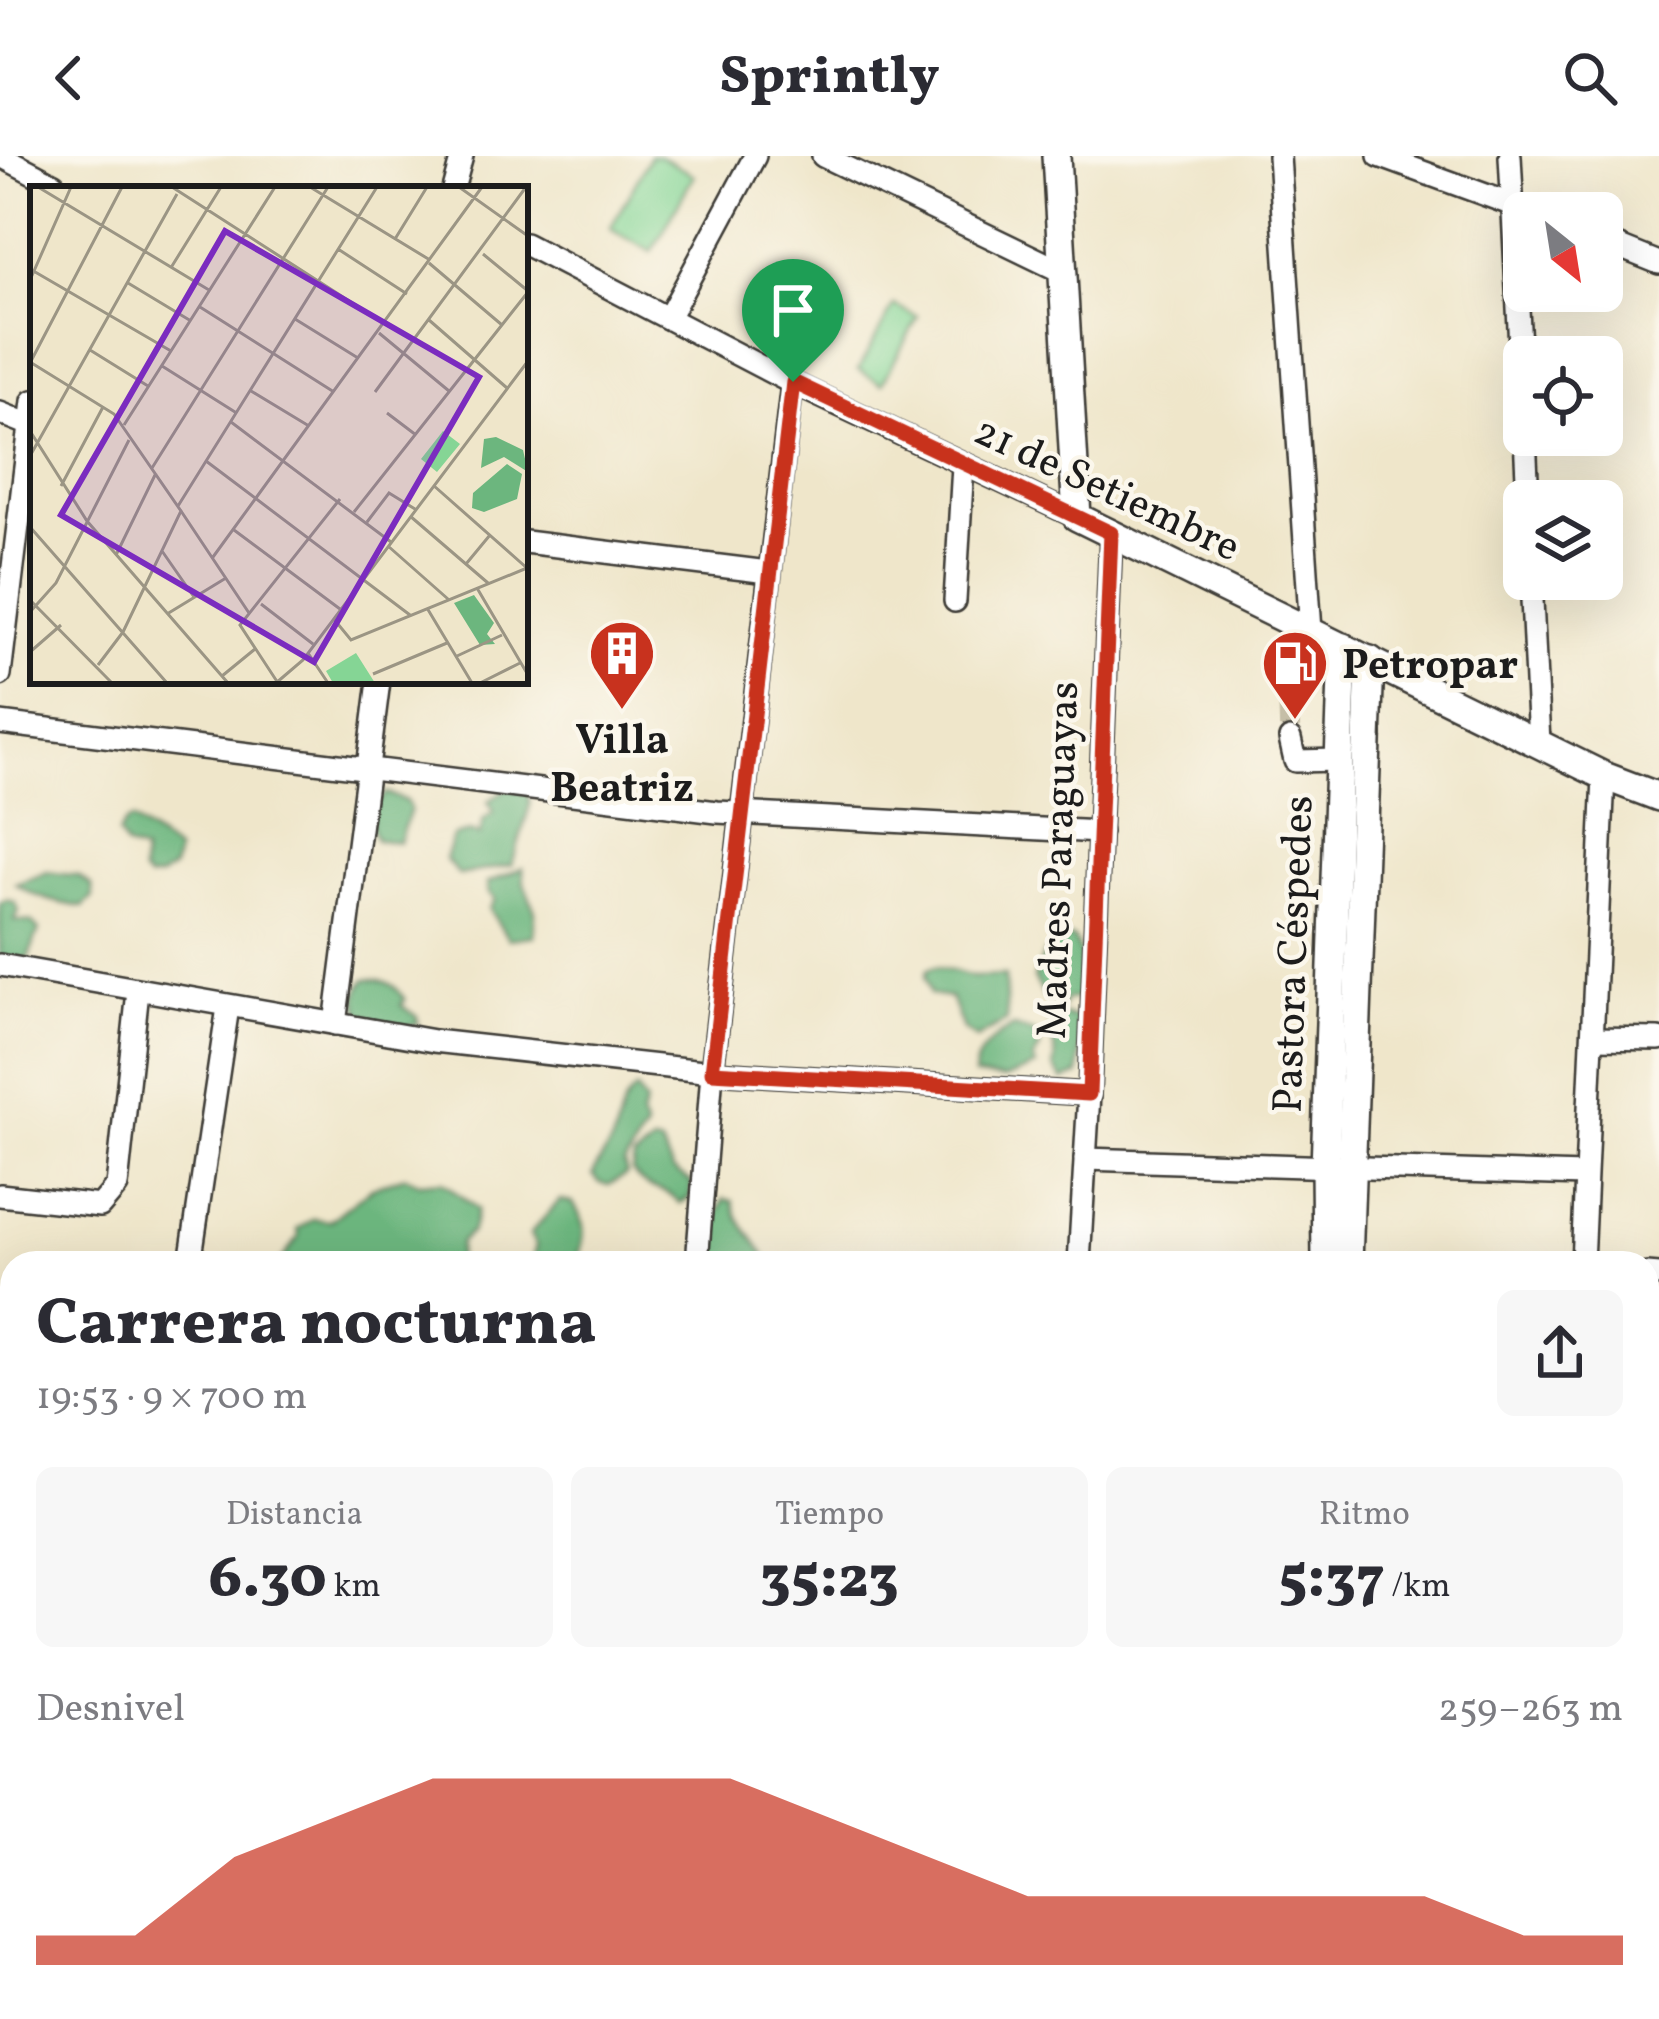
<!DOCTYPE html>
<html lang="es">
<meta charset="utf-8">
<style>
body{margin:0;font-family:Vollkorn,serif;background:#f7f7f7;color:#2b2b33;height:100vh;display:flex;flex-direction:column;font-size:45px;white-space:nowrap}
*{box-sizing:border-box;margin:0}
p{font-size:39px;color:#7c7c81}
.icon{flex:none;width:66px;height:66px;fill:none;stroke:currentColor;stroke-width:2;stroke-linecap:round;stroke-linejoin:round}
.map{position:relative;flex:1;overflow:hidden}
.details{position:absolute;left:0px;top:1095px;width:1659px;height:768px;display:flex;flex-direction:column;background:#fff;border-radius:36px 36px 0 0;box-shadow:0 12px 48px #0002}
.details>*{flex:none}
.needle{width:78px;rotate:150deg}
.buttons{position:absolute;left:1503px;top:36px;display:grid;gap:24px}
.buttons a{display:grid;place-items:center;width:120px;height:120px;border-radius:18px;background:#fff;box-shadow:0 12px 48px #0002;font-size:60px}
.pin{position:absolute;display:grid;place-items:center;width:102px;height:102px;color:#fff;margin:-123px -51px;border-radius:50% 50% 50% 0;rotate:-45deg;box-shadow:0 0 12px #0007}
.pin .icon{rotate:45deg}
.round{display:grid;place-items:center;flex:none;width:126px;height:126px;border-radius:18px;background:#f7f7f7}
.headline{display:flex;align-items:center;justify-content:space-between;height:204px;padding:0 36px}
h1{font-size:66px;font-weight:800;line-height:90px}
.figures{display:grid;grid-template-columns:repeat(3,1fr);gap:18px;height:204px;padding:12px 36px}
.figures div{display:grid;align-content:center;border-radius:18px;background:#f7f7f7;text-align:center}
.figures b{font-size:60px;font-weight:800}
.figures small{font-size:33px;font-weight:400}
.figures p{font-size:33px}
.chart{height:336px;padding:24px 36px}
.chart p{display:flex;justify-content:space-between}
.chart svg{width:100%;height:216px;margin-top:12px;fill:#c8321e;opacity:.7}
header{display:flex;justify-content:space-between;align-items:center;height:156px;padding:0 36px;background:#fff;font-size:54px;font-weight:800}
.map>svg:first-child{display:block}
.green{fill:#85d595;stroke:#507858;stroke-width:3}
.forest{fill:#6cb67e;stroke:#44694d;stroke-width:3}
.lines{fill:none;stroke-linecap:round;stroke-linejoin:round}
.minor-tunnel{stroke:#c5bea7;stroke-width:21;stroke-dasharray:21 10;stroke-linecap:butt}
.minor-casing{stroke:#3c3a36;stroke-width:26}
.major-casing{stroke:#3c3a36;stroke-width:32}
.minor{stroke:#fff;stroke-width:21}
.major{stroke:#fff;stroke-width:27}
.route-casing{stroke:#fff;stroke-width:24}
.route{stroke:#c8321e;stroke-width:15}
.labels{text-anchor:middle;stroke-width:9;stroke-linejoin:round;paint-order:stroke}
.street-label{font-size:42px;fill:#1c1c1c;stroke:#fbf7ec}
.poi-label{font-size:42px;font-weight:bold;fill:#1c1c1c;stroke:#fbf7ec;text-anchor:start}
.inset-road{fill:none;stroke:#9b9584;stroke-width:3}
.view{fill:#7b2cbf;fill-opacity:0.15;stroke:#7b2cbf;stroke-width:6}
.inset-edge{fill:none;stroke:#1c1c1c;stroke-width:6}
</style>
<header><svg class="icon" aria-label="back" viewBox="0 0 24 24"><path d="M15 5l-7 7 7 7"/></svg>Sprintly<svg class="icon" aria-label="search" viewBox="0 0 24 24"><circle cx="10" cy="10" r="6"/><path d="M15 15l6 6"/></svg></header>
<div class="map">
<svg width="1659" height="1863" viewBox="0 0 1659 1863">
<rect width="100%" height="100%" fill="#fbf7ec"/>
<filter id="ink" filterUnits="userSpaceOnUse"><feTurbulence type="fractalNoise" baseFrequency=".00833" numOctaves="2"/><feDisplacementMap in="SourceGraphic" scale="24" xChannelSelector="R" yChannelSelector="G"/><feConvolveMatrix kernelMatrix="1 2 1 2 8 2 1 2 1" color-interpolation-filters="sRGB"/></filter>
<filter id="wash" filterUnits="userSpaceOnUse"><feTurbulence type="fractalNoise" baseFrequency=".004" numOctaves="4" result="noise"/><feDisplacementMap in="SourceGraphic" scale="48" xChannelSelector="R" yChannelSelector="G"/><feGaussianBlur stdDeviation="2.7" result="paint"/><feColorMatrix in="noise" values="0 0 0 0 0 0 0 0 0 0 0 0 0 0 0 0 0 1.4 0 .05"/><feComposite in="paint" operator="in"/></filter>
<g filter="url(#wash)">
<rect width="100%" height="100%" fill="#efe6ca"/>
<g class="green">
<polygon points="650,0 659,0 694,19 652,96 610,73"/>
<polygon points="894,149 918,161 882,228 858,214"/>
</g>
<g class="forest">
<polygon points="507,632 528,638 530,649 512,709 459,719 445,703 453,680 470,676 480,680 483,664 494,656 488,646"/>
<polygon points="386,637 406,645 410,653 399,686 376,684 371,671 371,652"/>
<polygon points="132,664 177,696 173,712 160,721 148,723 142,717 143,696 126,691 118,678 125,667"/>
<polygon points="523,712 524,727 535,755 534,780 508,783 489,753 495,743 488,736 487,727"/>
<path d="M47,716L78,720L92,730L93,741L83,751C57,747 37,743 16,728Z"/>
<polygon points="6,744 15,746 19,755 15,765 31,766 39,774 28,803 0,801 0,747"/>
<polygon points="1065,780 1074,783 1081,799 1080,842 1065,844 1063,851 1046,844 1034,822 1045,796"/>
<polygon points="935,811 974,821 1005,820 1007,865 976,883 963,874 951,842 930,839 925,822 927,814"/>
<path d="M366,823C383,822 397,829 405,844L401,849L417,860L418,868L394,872L362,858C355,843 356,836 366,823Z"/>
<path d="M1063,859L1082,863L1079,919L1063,924L1054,911C1060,894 1046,881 1052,864Z"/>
<path d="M1014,871L1034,877L1040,892L1033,904L1036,910L1005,923L974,920C974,897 995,880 1014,871Z"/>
<path d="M636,934L645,948L641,961L646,973L624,1008L627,1018L609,1029L600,1027L593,1019C597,1005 606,999 612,986C620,968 619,946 636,934Z"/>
<path d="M653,988L661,989L673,1014L692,1026L690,1041L680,1047C661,1027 647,1038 632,1015L634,1002Z"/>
<polygon points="405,1020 419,1027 442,1025 477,1053 472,1075 460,1086 457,1103 450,1107 279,1107 299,1081 298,1073 314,1063 330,1065 371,1032"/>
<path d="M724,1043L733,1045C738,1073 759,1083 769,1107H715L708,1080Z"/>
<path d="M560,1044L573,1047C587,1069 586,1080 577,1104L531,1107L536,1090L530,1078Z"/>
</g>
</g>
<g filter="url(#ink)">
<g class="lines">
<polyline class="minor-tunnel" points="1288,520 1290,583"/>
<defs>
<g id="minor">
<polyline points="1,0 54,28"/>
<polyline points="823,0 1061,115"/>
<polyline points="1279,0 1311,475"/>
<polyline points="1379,0 1535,57"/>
<polyline points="1510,0 1524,267"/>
<polyline points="453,33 462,0"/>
<polyline points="1602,84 1659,107"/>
<polyline points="525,88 792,227 1077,361"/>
<polyline points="668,162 755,0"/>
<polyline points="0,257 30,269"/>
<polyline points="1525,279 1528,345"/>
<polyline points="525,386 768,416"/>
<polyline points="1531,423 1539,587"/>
<polyline points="955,445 963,309"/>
<polyline points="0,519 33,245"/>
<polyline points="1288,520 1291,505 1342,513"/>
<polyline points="0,567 717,656 1100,676"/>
<polyline points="1290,583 1295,605 1339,604"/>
<polyline points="0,809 434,885 712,916 1089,938"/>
<polyline points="335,868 379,525"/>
<polyline points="1594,882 1659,883"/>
<polyline points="1085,1003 1584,1019"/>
<polyline points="0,1039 100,1050 117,1030 138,835"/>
<polyline points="190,1107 228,851"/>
<polyline points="697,1107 712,916 792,227"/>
<polyline points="1079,1107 1089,938 1111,377"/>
<polyline points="1582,1107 1604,620"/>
<polyline points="1647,1118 1659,1119"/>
<polyline points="0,1255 12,1257"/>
<polyline points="1647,1324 1659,1324"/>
<polyline points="1647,1529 1659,1530"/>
<polyline points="609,1858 847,1863"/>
<polyline points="83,1863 85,1851"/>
<polyline points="426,1863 428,1851"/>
<polyline points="1056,1863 1057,1851"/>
<polyline points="1557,1863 1558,1851"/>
</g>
<g id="major">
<polyline points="1056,0 1077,361 1604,620 1659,641"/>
<polyline points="1326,1107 1325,1012 1343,491"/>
<polyline points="1348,1107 1370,504"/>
<polyline points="1295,1863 1295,1851"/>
<polyline points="1319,1863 1320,1851"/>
</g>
</defs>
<use href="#minor" class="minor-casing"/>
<use href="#major" class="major-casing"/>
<use href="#minor" class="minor"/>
<use href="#major" class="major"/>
</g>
</g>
<g class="lines" filter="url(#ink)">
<defs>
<polygon id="route" points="793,226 1111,377 1089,938 712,916"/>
</defs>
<use href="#route" class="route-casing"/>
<use href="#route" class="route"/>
</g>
<defs>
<symbol id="building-pin" viewBox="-11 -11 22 30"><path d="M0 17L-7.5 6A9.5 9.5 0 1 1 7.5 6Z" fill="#c8321e" stroke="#fbf7ec"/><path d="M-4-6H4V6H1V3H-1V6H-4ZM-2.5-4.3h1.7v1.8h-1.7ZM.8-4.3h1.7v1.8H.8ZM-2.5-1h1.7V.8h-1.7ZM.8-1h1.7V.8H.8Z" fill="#fff"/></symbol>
<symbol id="fuel-pin" viewBox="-11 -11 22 30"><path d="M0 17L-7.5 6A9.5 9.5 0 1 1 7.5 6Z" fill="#c8321e" stroke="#fbf7ec"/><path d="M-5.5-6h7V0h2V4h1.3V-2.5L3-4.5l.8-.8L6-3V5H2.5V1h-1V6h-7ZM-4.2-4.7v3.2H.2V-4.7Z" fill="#fff"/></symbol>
</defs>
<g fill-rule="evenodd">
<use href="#building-pin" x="584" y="459" width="76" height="104"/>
<use href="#fuel-pin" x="1257" y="469" width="76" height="104"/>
</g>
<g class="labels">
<g class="street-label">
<text transform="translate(1108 331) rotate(25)" y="15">21 de Setiembre</text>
<text transform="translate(1056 704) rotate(-88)" y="15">Madres Paraguayas</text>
<text transform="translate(1291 798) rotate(-88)" y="15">Pastora Céspedes</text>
</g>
<g class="poi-label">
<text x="1342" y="522">Petropar</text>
<text x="622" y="597" text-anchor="middle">Villa<tspan x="622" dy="48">Beatriz</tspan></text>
</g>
</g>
<g transform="translate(30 30)">
<rect width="498" height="498" fill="#efe6ca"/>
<path d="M413,245L430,258L407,286L391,273ZM326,467L345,497H303L296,485Z" fill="#85d595"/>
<path d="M466,251L493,264L498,286L474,271L451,282L454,253ZM477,278L492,288L487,313L454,326L442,322L443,307ZM444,409L464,437L457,448L465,458L450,459L424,417Z" fill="#6cb67e"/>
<path class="inset-road" d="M8,1L179,104M142,1L355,138M280,1L400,74M429,1L498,50M365,53L397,1M308,63L377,108M453,68L498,105M399,77L472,139M142,80L191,1M0,83L141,165M0,94L41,1M98,97L161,135M170,121L304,206M265,133L328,172M399,134L477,202M349,147L419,205M60,164L118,200M0,176L84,228L151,325L93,446M0,177L92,1M132,180L205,226M221,205L279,240M345,206L496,1M357,227L386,249M201,236L361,356M94,239L245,1M0,245L57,335L198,497M0,270L147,8M176,275L380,429M122,282L298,1M403,299L498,383M31,300L73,221M148,320L347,1M151,325L219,427M324,326L498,106M380,330L458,397M337,336L359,307L385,323M0,341L137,497M204,344L310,423M358,360L418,413M132,365L164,411M86,369L126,287M183,371L452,1M436,378L460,349M447,402L498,489M0,414L82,497M231,418L283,458M397,422L442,497M0,426L26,397L99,254M137,428L196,392M303,432L321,454L497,382M0,466L31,439M278,467L298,497M427,470L472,449M68,479L93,446M343,488L417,457M192,490L225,463M246,497L273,474L498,175M248,497L210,439L310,313M450,497L490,477"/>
<path class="view" d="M195,45L449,191L284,476L31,329Z"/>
<rect width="498" height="498" class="inset-edge"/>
</g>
</svg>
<div class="buttons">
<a><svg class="needle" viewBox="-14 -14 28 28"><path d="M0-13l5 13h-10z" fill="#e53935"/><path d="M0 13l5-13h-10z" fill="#7c7c81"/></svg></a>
<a><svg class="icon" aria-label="locate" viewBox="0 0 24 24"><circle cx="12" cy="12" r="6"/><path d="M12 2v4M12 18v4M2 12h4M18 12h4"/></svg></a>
<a><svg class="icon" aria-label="layers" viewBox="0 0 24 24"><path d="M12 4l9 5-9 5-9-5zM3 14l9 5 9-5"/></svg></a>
</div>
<div class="pin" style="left:793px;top:226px;background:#1e9e55"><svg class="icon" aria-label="arrive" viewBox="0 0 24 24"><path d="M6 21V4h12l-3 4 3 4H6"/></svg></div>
<section class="details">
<div class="headline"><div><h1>Carrera nocturna</h1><p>19:53 · 9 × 700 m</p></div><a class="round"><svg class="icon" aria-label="share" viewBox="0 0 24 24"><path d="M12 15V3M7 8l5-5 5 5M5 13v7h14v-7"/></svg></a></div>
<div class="figures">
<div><p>Distancia</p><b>6.30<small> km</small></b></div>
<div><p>Tiempo</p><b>35:23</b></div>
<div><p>Ritmo</p><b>5:37<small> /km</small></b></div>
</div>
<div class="chart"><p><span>Desnivel</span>259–263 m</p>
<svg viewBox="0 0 160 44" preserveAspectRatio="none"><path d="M0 44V38L10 38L20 22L30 14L40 6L50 6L60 6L70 6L80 14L90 22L100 30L110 30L120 30L130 30L140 30L150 38L160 38V44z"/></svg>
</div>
</section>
</div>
